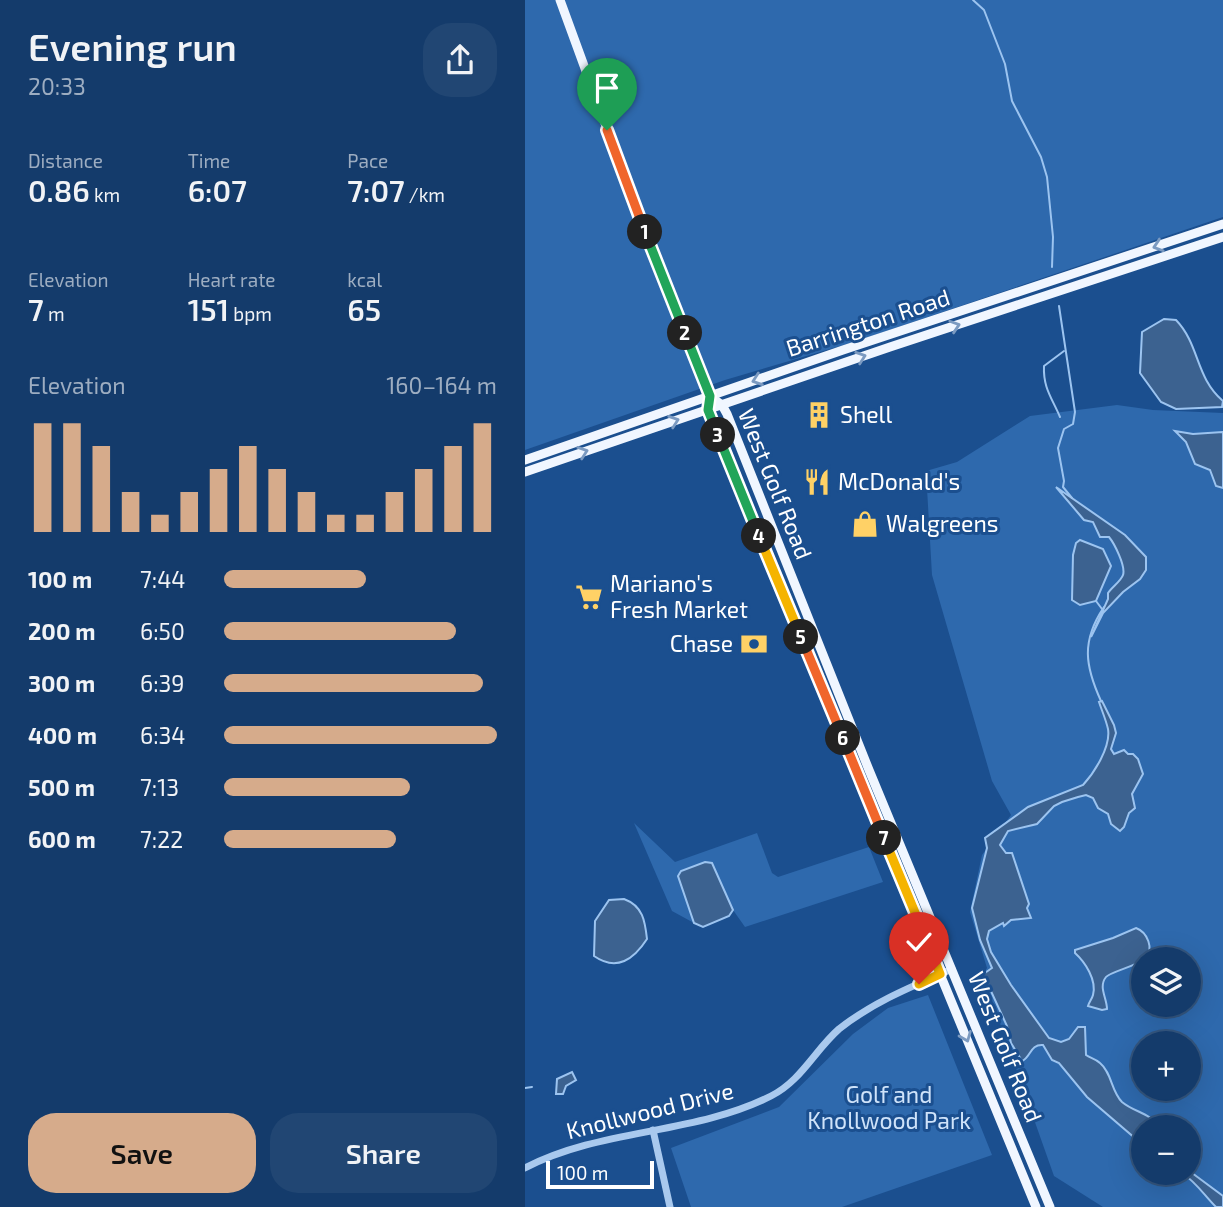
<!DOCTYPE html>
<meta charset="utf-8">
<style>
body{margin:0;font-family:"Exo 2",sans-serif;background:#214673;color:#f1f3f6;height:100vh;display:flex;flex-direction:column;font-size:26px;white-space:nowrap}
*{box-sizing:border-box;margin:0}
p{font-size:23px;color:#9dadc1}
.icon{flex:none;width:38px;height:38px;fill:none;stroke:currentColor;stroke-width:2;stroke-linecap:round;stroke-linejoin:round}
.map{position:relative;flex:1;overflow:hidden}
.side{display:flex;flex-direction:column;background:#143b6b;width:525px}
.side>*{flex:none}
.controls{position:absolute;left:606px;top:947px;display:grid;gap:14px}
.controls a{display:grid;place-items:center;width:70px;height:70px;border-radius:50%;background:#143b6b;box-shadow:0 7px 28px #0002,0 0 0 2px #33557e;font-size:35px}
.scale{position:absolute;left:21px;bottom:18px;width:108px;box-sizing:border-box;padding-left:7px;border:4px solid #fff;border-top:0;font-size:19px;line-height:24px;white-space:nowrap;color:#fff;-webkit-text-stroke:5px #1b4f8f;paint-order:stroke}
.pin{position:absolute;display:grid;place-items:center;width:60px;height:60px;color:#fff;margin:-72px -30px;border-radius:50% 50% 50% 0;rotate:-45deg;box-shadow:0 0 7px #0007}
.pin .icon{rotate:45deg}
.km{position:absolute;width:35px;height:35px;margin:-18px;border-radius:50%;background:#222;color:#fff;font-size:19px;line-height:35px;text-align:center}
.round{display:grid;place-items:center;flex:none;width:74px;height:74px;border-radius:28px;background:#214673}
.summary{display:flex;align-items:center;justify-content:space-between;height:119px;padding:0 28px}
h1{font-size:38px;font-weight:600;line-height:52px}
.stats{display:grid;grid-template-columns:repeat(3,1fr);gap:10px;height:119px;padding:7px 28px}
.stats div{display:grid;align-content:center}
.stats b{font-size:30px;font-weight:600}
.stats small{font-size:19px;font-weight:400}
.stats p{font-size:19px}
.chart{height:196px;padding:14px 28px}
.chart p{display:flex;justify-content:space-between}
.chart svg{width:100%;height:126px;margin-top:7px;stroke:#d6ab8b;stroke-width:6}
.button{display:flex;gap:14px;margin-top:auto;padding:14px 28px}
.button a{flex:1;height:80px;border-radius:28px;background:#d6ab8b;color:#111;font-size:28px;font-weight:600;line-height:80px;text-align:center}
.button a+a{background:#214673;color:#f1f3f6}
ul{padding:0 28px;list-style:none;font-size:23px}
li{display:grid;grid-template-columns:112px 84px 1fr;align-items:center;height:52px}
li i{height:18px;border-radius:9px;background:#d6ab8b}
main{display:flex;flex:1;min-height:0}
.map>svg:first-child{display:block}
.green{fill:#2e69ad;fill-rule:evenodd}
.water{fill:#3c6290;stroke:#9cc4f0;stroke-width:2}
.lines{fill:none;stroke-linecap:round;stroke-linejoin:round}
.stream{stroke:#9cc4f0;stroke-width:2}
.minor{stroke:#a9c9ee;stroke-width:7}
.major{stroke:#f0f6ff;stroke-width:9}
.oneway{stroke:#7b9ac1}
.split-1-casing{stroke:#fff;stroke-width:14}
.split-2-casing{stroke:#fff;stroke-width:14}
.split-3-casing{stroke:#fff;stroke-width:14}
.split-4-casing{stroke:#fff;stroke-width:14}
.split-5-casing{stroke:#fff;stroke-width:14}
.split-6-casing{stroke:#fff;stroke-width:14}
.split-7-casing{stroke:#fff;stroke-width:14}
.split-8-casing{stroke:#fff;stroke-width:14}
.split-9-casing{stroke:#fff;stroke-width:14}
.split-1{stroke:#f0652b;stroke-width:9}
.split-2{stroke:#22a559;stroke-width:9}
.split-3{stroke:#22a559;stroke-width:9}
.split-4{stroke:#22a559;stroke-width:9}
.split-5{stroke:#f5b400;stroke-width:9}
.split-6{stroke:#f0652b;stroke-width:9}
.split-7{stroke:#f0652b;stroke-width:9}
.split-8{stroke:#f5b400;stroke-width:9}
.split-9{stroke:#f5b400;stroke-width:9}
.labels{text-anchor:middle;stroke-width:6;stroke-linejoin:round;paint-order:stroke}
.street-label{font-size:23px;fill:#fff;stroke:#1b4f8f}
.poi-label{font-size:23px;fill:#fff;stroke:#1b4f8f;text-anchor:start}
.park-label{font-size:23px;fill:#cfe3fa;stroke:#1b4f8f}
</style>
<main>
<section class="side">
<div class="summary"><div><h1>Evening run</h1><p>20:33</p></div><a class="round"><svg class="icon" aria-label="share" viewBox="0 0 24 24"><path d="M12 15V3M7 8l5-5 5 5M5 13v7h14v-7"/></svg></a></div>
<div class="stats">
<div><p>Distance</p><b>0.86<small> km</small></b></div>
<div><p>Time</p><b>6:07</b></div>
<div><p>Pace</p><b>7:07<small> /km</small></b></div>
</div>
<div class="stats">
<div><p>Elevation</p><b>7<small> m</small></b></div>
<div><p>Heart rate</p><b>151<small> bpm</small></b></div>
<div><p>kcal</p><b>65</b></div>
</div>
<div class="chart"><p><span>Elevation</span>160–164 m</p>
<svg viewBox="0 0 160 44" preserveAspectRatio="none"><path d="M5 44V6M15 44V6M25 44V14M35 44V30M45 44V38M55 44V30M65 44V22M75 44V14M85 44V22M95 44V30M105 44V38M115 44V38M125 44V30M135 44V22M145 44V14M155 44V6"/></svg>
</div>
<ul>
<li><b>100 m</b>7:44<i style="width:52%"></i></li>
<li><b>200 m</b>6:50<i style="width:85%"></i></li>
<li><b>300 m</b>6:39<i style="width:95%"></i></li>
<li><b>400 m</b>6:34<i style="width:100%"></i></li>
<li><b>500 m</b>7:13<i style="width:68%"></i></li>
<li><b>600 m</b>7:22<i style="width:63%"></i></li>
</ul>
<div class="button"><a>Save</a><a>Share</a></div>
</section>
<div class="map">
<svg width="698" height="1207" viewBox="0 0 698 1207">
<rect width="100%" height="100%" fill="#1b4f8f"/>
<g class="green">
<polygon points="0,0 698,0 698,217 329,342 200,380 0,450"/>
<path d="M592,405L628,410L698,413V1207H578L529,1176L458,975L462,968L445,912L457,855L486,815L467,781L407,575L401,471L432,462L505,416ZM618,959H663V1004H618ZM618,1043H663V1088H618ZM618,1127H663V1172H618Z"/>
<polygon points="109,823 150,862 232,833 247,873 253,877 344,847 358,882 220,927 208,910 187,863 153,876 169,923 147,911"/>
<polygon points="403,995 467,1155 317,1207 166,1207 146,1148 254,1107 328,1034 363,1008"/>
</g>
<g class="water">
<path d="M639,319L651,320C675,345 670,377 698,401L697,407L651,409L636,402L615,373L617,332Z"/>
<polygon points="650,431 668,434 698,432 698,488 691,486 685,470 670,464 661,442"/>
<path d="M531,487L600,535L621,557V570L615,579L598,592L578,613L566,637L583,599V593C587,587 596,581 598,575C601,566 589,543 584,537H575L568,522L559,520Z"/>
<polygon points="555,540 578,549 586,566 571,601 555,605 547,600 548,555 551,543"/>
<path d="M577,701L589,725L591,733L586,749L589,754L599,750L603,754H608L613,759L618,774L607,794L610,808L604,813L599,827L595,831L586,824L583,814L573,808L568,798L561,795L553,797L537,802L529,806L512,824L483,831L475,845L481,853H487L504,904L502,908L506,918L486,920L479,926L478,923L464,931L462,939L466,952L486,985L524,1038L536,1042L544,1039L553,1027H560L561,1055C565,1058 571,1059 575,1063C587,1073 586,1091 597,1102C610,1113 625,1112 633,1127H618V1145L562,1097L534,1063L527,1060L518,1045C505,1044 506,1057 497,1061L486,1043L482,1026L465,989L455,988L450,980L467,968L455,940L447,908L462,848L460,838L503,807L558,785C569,773 586,747 583,729C581,720 577,711 574,702Z"/>
<polygon points="180,862 187,863 208,910 204,916 178,927 169,923 153,876 156,871"/>
<path d="M99,899C118,906 120,921 122,939C109,959 92,972 69,956L70,921L84,900Z"/>
<path d="M611,928C622,932 630,949 620,959C611,966 585,972 581,977C573,987 582,998 582,1009L577,1010L563,1006C564,1002 567,999 568,995C572,980 560,962 550,953V950L588,938Z"/>
<polygon points="47,1072 51,1080 41,1086 38,1094 31,1094 32,1079"/>
<path d="M663,1170L698,1196V1207H691C679,1195 671,1182 657,1173L663,1172Z"/>
</g>
<g class="lines">
<g class="stream">
<polyline points="448,0 459,10 480,64 487,101 516,157 522,177 528,237 527,267"/>
<polyline points="534,306 550,412 548,424 539,429 533,448 539,481 538,487 547,498"/>
<path d="M535,417C527,398 518,388 519,366L539,351"/>
<polyline points="571,601 577,609"/>
<path d="M576,701C560,666 556,641 579,607"/>
<polyline points="0,1088 7,1087"/>
</g>
<g class="minor">
<polyline points="128,1130 145,1207"/>
<path d="M0,1168C76,1128 169,1135 246,1096C276,1081 290,1050 314,1029C348,1002 388,986 427,969"/>
</g>
<g class="major">
<polyline points="35,0 134,271 185,396"/>
<polyline points="185,396 197,405 202,414 344,770 525,1207"/>
<polyline points="185,396 183,410 193,435 511,1207"/>
<polyline points="0,460 318,350 698,224"/>
<polyline points="0,472 365,347 698,237"/>
</g>
</g>
<defs><path id="oneway-chevron" d="M-2-3.5L2.5 0L-2 3.5" fill="none" stroke-width="1.6" stroke-linecap="round" stroke-linejoin="round" transform="scale(1.75)"/></defs>
<g class="oneway">
<use href="#oneway-chevron" transform="translate(633 246) rotate(162)"/>
<use href="#oneway-chevron" transform="translate(430 326) rotate(-18)"/>
<use href="#oneway-chevron" transform="translate(336 357) rotate(-19)"/>
<use href="#oneway-chevron" transform="translate(232 380) rotate(161)"/>
<use href="#oneway-chevron" transform="translate(149 421) rotate(-19)"/>
<use href="#oneway-chevron" transform="translate(58 452) rotate(-19)"/>
<use href="#oneway-chevron" transform="translate(441 1037) rotate(68)"/>
</g>
<g class="lines">
<defs>
<polyline id="split-1" points="82,130 120,232"/>
<polyline id="split-2" points="120,232 160,333"/>
<polyline id="split-3" points="160,333 185,396 183,410 193,435"/>
<polyline id="split-4" points="193,435 234,536"/>
<polyline id="split-5" points="234,536 276,637"/>
<polyline id="split-6" points="276,637 318,738"/>
<polyline id="split-7" points="318,738 359,838"/>
<polyline id="split-8" points="359,838 401,939"/>
<polyline id="split-9" points="394,984 415,974 401,939"/>
</defs>
<use href="#split-1" class="split-1-casing"/>
<use href="#split-2" class="split-2-casing"/>
<use href="#split-3" class="split-3-casing"/>
<use href="#split-4" class="split-4-casing"/>
<use href="#split-5" class="split-5-casing"/>
<use href="#split-6" class="split-6-casing"/>
<use href="#split-7" class="split-7-casing"/>
<use href="#split-8" class="split-8-casing"/>
<use href="#split-9" class="split-9-casing"/>
<use href="#split-1" class="split-1"/>
<use href="#split-2" class="split-2"/>
<use href="#split-3" class="split-3"/>
<use href="#split-4" class="split-4"/>
<use href="#split-5" class="split-5"/>
<use href="#split-6" class="split-6"/>
<use href="#split-7" class="split-7"/>
<use href="#split-8" class="split-8"/>
<use href="#split-9" class="split-9"/>
</g>
<defs>
<symbol id="building-bare" viewBox="-9 -9 18 18"><path d="M-4-6H4V6H1V3H-1V6H-4ZM-2.5-4.3h1.7v1.8h-1.7ZM.8-4.3h1.7v1.8H.8ZM-2.5-1h1.7V.8h-1.7ZM.8-1h1.7V.8H.8Z" fill="#ffd166" stroke="#1b4f8f" stroke-width="2.5" paint-order="stroke"/></symbol>
<symbol id="restaurant-bare" viewBox="-9 -9 18 18"><path d="M-5-6h1v4h1v-4h1v4h1v-4h1v5L-1.5 .5V6h-2V.5L-5-1ZM5-6V6H3V1.5H1.5Q1.5-4 5-6Z" fill="#ffd166" stroke="#1b4f8f" stroke-width="2.5" paint-order="stroke"/></symbol>
<symbol id="shop-bare" viewBox="-9 -9 18 18"><path d="M-5-2.5h2.3a2.7 3.5 0 0 1 5.4 0H5L5.5 6h-11ZM-1.5-2.5h3a1.5 2.3 0 0 0-3 0Z" fill="#ffd166" stroke="#1b4f8f" stroke-width="2.5" paint-order="stroke"/></symbol>
<symbol id="supermarket-bare" viewBox="-9 -9 18 18"><path d="M-6-5.5h2.5l.6 2H6L4.5 2H-2.5L-4.4-4H-6ZM-1.5 3.2a1.3 1.3 0 1 0 .1 0ZM3 3.2a1.3 1.3 0 1 0 .1 0Z" fill="#ffd166" stroke="#1b4f8f" stroke-width="2.5" paint-order="stroke"/></symbol>
<symbol id="bank-bare" viewBox="-9 -9 18 18"><path d="M-6-4H6V4H-6ZM0-2.3a2.3 2.3 0 1 0 0 4.6a2.3 2.3 0 1 0 0-4.6Z" fill="#ffd166" stroke="#1b4f8f" stroke-width="2.5" paint-order="stroke"/></symbol>
</defs>
<g fill-rule="evenodd">
<use href="#building-bare" x="275" y="396" width="38" height="38"/>
<use href="#restaurant-bare" x="273" y="463" width="38" height="38"/>
<use href="#shop-bare" x="321" y="505" width="38" height="38"/>
<use href="#supermarket-bare" x="45" y="578" width="38" height="38"/>
<use href="#bank-bare" x="210" y="625" width="38" height="38"/>
</g>
<g class="labels">
<g class="street-label">
<text transform="translate(343 323) rotate(-18)" y="8">Barrington Road</text>
<text transform="translate(250 484) rotate(68)" y="8">West Golf Road</text>
<text transform="translate(480 1047) rotate(68)" y="8">West Golf Road</text>
<text transform="translate(125 1111) rotate(-14)" y="8">Knollwood Drive</text>
</g>
<g class="poi-label">
<text x="315" y="423">Shell</text>
<text x="313" y="490">McDonald's</text>
<text x="361" y="532">Walgreens</text>
<text x="85" y="592">Mariano's<tspan x="85" dy="26">Fresh Market</tspan></text>
<text x="208" y="652" text-anchor="end">Chase</text>
</g>
<g class="park-label">
<text x="364" y="1103">Golf and<tspan x="364" dy="26">Knollwood Park</tspan></text>
</g>
</g>
</svg>
<div class="controls">
<a><svg class="icon" aria-label="layers" viewBox="0 0 24 24"><path d="M12 4l9 5-9 5-9-5zM3 14l9 5 9-5"/></svg></a>
<a>+</a>
<a>−</a>
</div>
<div class="scale">100 m</div>
<div class="pin" style="left:82px;top:130px;background:#1e9e55"><svg class="icon" aria-label="arrive" viewBox="0 0 24 24"><path d="M6 21V4h12l-3 4 3 4H6"/></svg></div>
<div class="pin" style="left:394px;top:984px;background:#d93025"><svg class="icon" aria-label="check" viewBox="0 0 24 24"><path d="M5 12l5 5 9-10"/></svg></div>
<b class="km" style="left:120px;top:232px">1</b>
<b class="km" style="left:160px;top:333px">2</b>
<b class="km" style="left:193px;top:435px">3</b>
<b class="km" style="left:234px;top:536px">4</b>
<b class="km" style="left:276px;top:637px">5</b>
<b class="km" style="left:318px;top:738px">6</b>
<b class="km" style="left:359px;top:838px">7</b>
</div>
</main>
